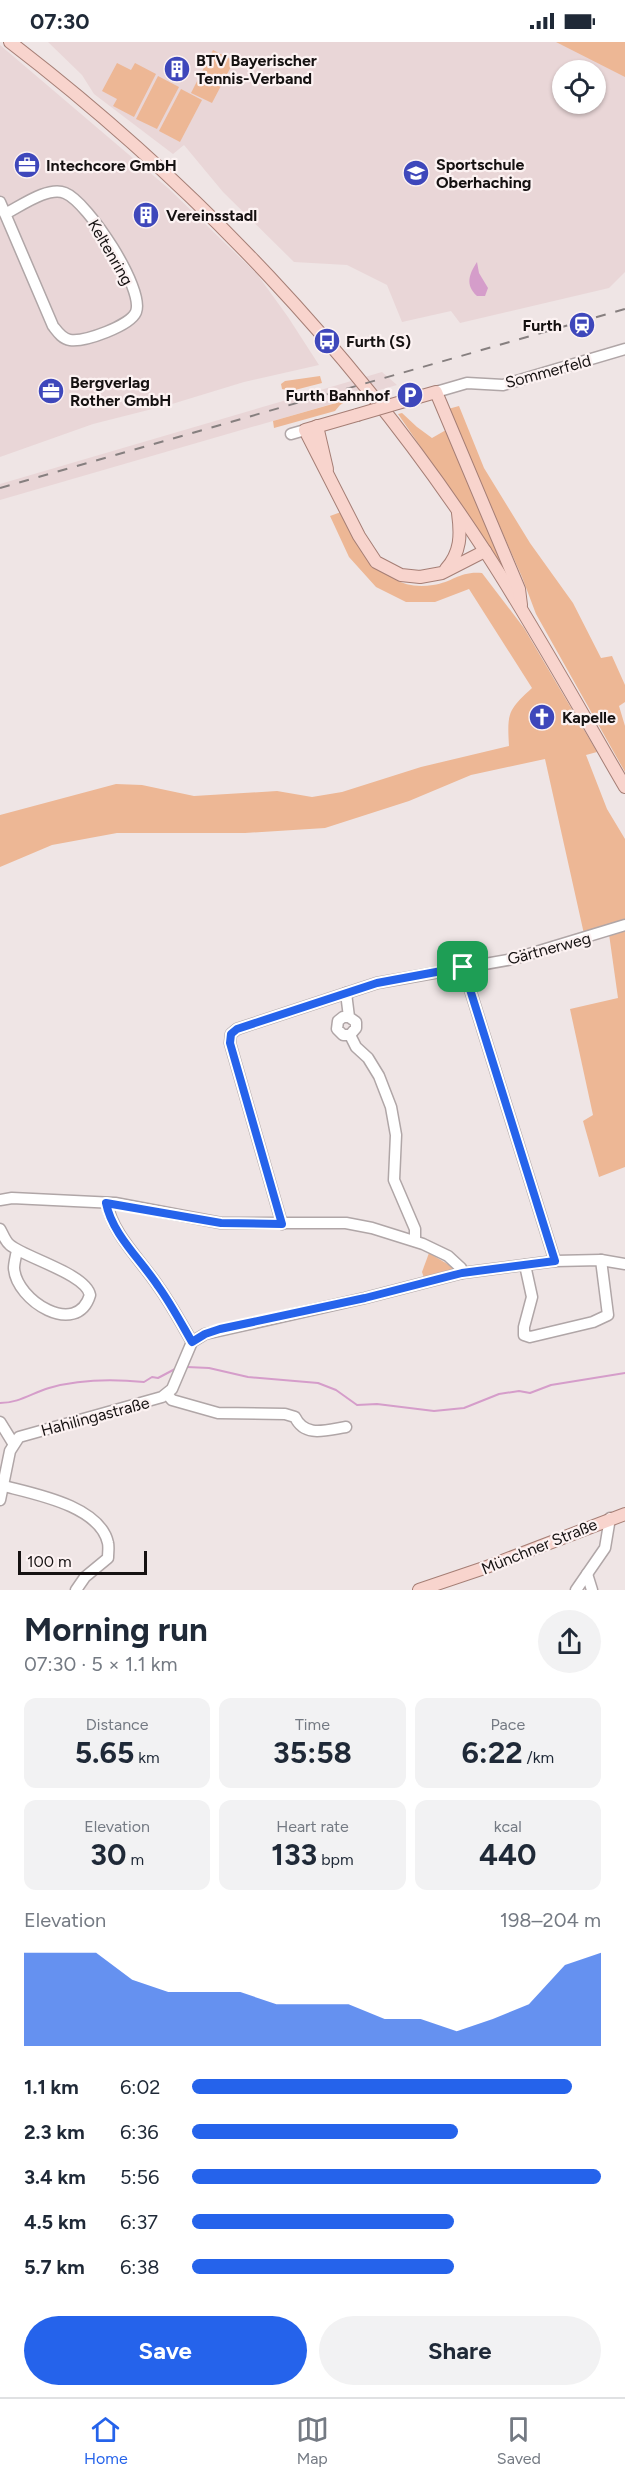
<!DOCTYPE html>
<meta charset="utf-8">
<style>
body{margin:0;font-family:Figtree,sans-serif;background:#f2f2f3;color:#1f2937;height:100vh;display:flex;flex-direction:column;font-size:22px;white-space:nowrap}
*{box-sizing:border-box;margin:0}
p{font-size:20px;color:#747a83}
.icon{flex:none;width:33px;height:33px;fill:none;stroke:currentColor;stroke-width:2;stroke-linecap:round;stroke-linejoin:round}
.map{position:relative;height:1548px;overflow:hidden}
.sheet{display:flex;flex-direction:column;background:#fff;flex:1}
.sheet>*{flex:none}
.fabs{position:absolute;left:552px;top:18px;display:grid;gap:12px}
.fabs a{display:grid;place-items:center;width:54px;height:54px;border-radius:50%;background:#fff;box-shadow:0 2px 4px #0004;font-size:30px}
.scale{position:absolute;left:18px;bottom:15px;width:129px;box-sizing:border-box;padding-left:6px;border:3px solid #151111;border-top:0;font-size:16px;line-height:21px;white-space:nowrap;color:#151111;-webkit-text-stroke:4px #fcf2f2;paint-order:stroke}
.pin{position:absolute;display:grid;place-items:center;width:51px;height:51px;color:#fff;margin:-26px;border-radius:12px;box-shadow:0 3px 9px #0006}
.round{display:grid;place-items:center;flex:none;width:63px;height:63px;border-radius:32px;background:#f2f2f3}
.head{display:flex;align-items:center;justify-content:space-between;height:102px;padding:0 24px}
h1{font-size:33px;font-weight:700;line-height:45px}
.stats{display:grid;grid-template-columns:repeat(3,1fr);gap:9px;height:102px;padding:6px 24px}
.stats div{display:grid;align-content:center;border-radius:12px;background:#f2f2f3;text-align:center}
.stats b{font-size:30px;font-weight:700}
.stats small{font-size:16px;font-weight:400}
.stats p{font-size:16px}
.chart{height:168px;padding:12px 24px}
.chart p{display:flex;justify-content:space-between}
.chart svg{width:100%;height:108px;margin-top:6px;fill:#2563eb;opacity:.7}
.cta{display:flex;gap:12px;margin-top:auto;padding:12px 24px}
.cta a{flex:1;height:69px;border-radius:36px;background:#2563eb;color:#fff;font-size:24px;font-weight:700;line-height:69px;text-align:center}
.cta a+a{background:#f2f2f3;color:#1f2937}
ul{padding:0 24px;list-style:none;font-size:20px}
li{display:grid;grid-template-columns:96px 72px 1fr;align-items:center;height:45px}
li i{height:15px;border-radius:8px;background:#2563eb}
.status{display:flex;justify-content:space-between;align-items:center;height:42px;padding:0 30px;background:#fff;direction:ltr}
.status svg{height:16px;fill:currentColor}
.menu{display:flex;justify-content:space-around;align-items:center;height:84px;border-top:2px solid #e0e1e3;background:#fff;font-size:16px;color:#747a83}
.menu a{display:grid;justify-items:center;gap:3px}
.menu .current{color:#2563eb}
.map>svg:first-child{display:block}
.built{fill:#e9d6d7;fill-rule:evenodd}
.green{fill:#edb795}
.water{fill:#d59dca}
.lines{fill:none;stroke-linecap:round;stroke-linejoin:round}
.stream{stroke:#d59dca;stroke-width:2}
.minor-casing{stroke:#b0a6a7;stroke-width:13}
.major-casing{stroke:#a57e75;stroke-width:14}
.minor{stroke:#fff;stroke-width:10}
.major{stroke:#f8d4cd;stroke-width:12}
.rail{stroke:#867f7f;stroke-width:2;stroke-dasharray:10 10;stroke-linecap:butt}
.major-bridge-casing{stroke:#a57e75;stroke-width:14;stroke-linecap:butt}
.major-bridge{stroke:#f8d4cd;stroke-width:12}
.route-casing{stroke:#fff;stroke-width:12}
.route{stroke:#2563eb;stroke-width:8}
.labels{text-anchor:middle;stroke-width:4.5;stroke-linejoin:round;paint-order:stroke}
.poi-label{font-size:16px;font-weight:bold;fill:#151111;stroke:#fcf2f2;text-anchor:start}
.street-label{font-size:16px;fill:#151111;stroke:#fcf2f2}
</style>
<div class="status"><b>07:30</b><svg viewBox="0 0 49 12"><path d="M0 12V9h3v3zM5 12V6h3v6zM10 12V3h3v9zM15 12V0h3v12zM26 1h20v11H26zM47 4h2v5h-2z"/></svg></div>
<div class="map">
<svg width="625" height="1548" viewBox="0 0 625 1548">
<rect width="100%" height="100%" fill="#efe5e5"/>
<g class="built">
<path d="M48,0H625V230L609,246L460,281L451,269L402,280L387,243L347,223L294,220L223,150L184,103L173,112L94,52L82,33ZM562,28H596V62H562Z"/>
<polygon points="0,3 168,146 257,232 288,275 319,323 244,340 172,362 93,382 0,415"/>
<polygon points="382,330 397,343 0,458 0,442"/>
</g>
<g class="green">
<polygon points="556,0 625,0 625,35"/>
<polygon points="213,8 234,19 212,61 191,51"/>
<polygon points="117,21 131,28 135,21 156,32 134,75 113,64 117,57 102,49"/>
<polygon points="158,34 179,45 157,87 136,77"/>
<polygon points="181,47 202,58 180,100 159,89"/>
<polygon points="320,334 322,341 291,349 282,347 281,342 285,339"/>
<polygon points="350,357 340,363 335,369 274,386 273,379"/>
<polygon points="459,364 484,426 530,501 573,561 601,616 612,614 625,643 625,660 619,664 625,684 625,730 536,572 522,535 448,367"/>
<polygon points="402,371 417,385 432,396 446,388 508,532 398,372"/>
<path d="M341,470C363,504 384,552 433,543C454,540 459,529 482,531L524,586L597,710L586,713L607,767L625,797V879L584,892L545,717L471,733L409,759L325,786L245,791H117L52,803L0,825V773L116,742L142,743L194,754L277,749L312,755L342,750L421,725L509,704C507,671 508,668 532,646L469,547L435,560H406L376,545L349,515L330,474Z"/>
<polygon points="625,887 625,1125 599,1135 583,1079 593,1073 570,967 618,956 609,892"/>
<polygon points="429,1211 454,1226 455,1229 424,1236 422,1230"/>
</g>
<path class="water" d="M477,220L479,231L488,246L485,254H477C465,243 469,232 477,220Z"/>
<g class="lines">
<g class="stream">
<polyline points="187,1325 209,1326 248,1335 318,1341 336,1348 357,1363 377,1362 434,1369 464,1366 499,1352 519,1349 530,1351 551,1343 625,1331"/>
<path d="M0,1361C19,1361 32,1351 49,1346C80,1337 113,1337 144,1340L152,1335L158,1336L175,1327"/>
</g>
<defs>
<g id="minor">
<path d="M0,160L53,284C57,289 62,297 70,298C85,300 130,284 136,270C145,247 88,160 65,151C48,144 21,164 5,172"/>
<polyline points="436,350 467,341 503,343 625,307"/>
<polyline points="291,392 305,388"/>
<polyline points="463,925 555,1219"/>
<polyline points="346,951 349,975 356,980 356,986 350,993 343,993 337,987 338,979 343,975 349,975"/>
<polyline points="350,993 356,1005 368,1016 379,1034 391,1065 396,1093 394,1138 415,1187 415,1199"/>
<polyline points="0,1158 12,1156 115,1161 221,1181 346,1181 372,1186 423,1202 448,1214 461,1226 462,1231"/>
<path d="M107,1161C112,1192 141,1218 158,1244C171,1262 181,1281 192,1300"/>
<polyline points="282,1182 230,1001 231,992 237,987 377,941 513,917 625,883"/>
<path d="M0,1187C3,1192 5,1199 10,1203C26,1216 86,1232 90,1253C77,1296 16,1259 14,1226C14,1221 16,1214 17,1208"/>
<polyline points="525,1223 532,1255 524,1285 524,1293 530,1295 593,1280 608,1273 601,1218"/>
<path d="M167,1352L172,1358L218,1371L285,1372L295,1375C305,1396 326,1388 346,1385"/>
<polyline points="0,1380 13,1401"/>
<path d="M4,1444C35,1452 100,1464 108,1501C109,1505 108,1511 108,1516L85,1535L76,1548"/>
<polyline points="0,1458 10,1409 19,1395 162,1355 172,1347 192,1300 205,1292 365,1256 462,1231 555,1219 601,1218 625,1222"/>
<polyline points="587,1532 592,1548"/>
<polyline points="576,1548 605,1506 610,1476"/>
</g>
<g id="major">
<path d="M10,0C195,142 358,314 485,509C535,586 579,666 625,745"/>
<polyline points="415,356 436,350 519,547 521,563"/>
<polyline points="357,373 305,388 359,494 376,520 401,533 420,535 442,531 485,509"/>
<polyline points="317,384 327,427"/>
<path d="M446,527C461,510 461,493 458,471"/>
<polyline points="419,1548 484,1526 625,1472"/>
</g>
</defs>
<use href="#minor" class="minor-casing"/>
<use href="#major" class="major-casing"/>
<use href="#minor" class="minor"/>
<use href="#major" class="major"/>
<polyline class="rail" points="0,446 625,267"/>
<defs>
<polyline id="major-bridge" points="357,373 415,356"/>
</defs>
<use href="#major-bridge" class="major-bridge-casing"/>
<use href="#major-bridge" class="major-bridge"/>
</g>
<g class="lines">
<defs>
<path id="route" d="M463,925L555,1219L462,1231L365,1256L220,1287L205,1292L192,1300C181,1281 171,1262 158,1244C141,1218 112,1192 106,1161L221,1181L282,1182L230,1001L231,992L237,987L377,941Z"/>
</defs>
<use href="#route" class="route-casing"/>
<use href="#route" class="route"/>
</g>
<defs>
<symbol id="building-disc" viewBox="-11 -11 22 22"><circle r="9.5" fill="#3e47bb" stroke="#fcf2f2"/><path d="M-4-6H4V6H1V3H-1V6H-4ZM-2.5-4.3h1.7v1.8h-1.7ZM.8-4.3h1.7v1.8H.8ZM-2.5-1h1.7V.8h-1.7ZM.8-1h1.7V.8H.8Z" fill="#fff"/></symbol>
<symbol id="office-disc" viewBox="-11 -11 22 22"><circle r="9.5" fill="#3e47bb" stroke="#fcf2f2"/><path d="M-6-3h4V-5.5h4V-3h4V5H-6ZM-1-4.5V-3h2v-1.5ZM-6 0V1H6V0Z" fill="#fff"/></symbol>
<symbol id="school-disc" viewBox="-11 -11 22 22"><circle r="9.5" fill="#3e47bb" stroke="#fcf2f2"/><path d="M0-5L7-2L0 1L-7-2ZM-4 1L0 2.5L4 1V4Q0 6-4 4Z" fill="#fff"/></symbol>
<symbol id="station-disc" viewBox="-11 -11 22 22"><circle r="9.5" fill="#3e47bb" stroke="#fcf2f2"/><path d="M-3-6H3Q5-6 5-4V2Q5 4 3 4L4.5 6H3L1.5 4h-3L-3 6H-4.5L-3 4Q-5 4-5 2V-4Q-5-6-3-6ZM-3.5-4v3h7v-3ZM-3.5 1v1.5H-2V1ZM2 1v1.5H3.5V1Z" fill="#fff"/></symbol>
<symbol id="bus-disc" viewBox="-11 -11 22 22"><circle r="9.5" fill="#3e47bb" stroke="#fcf2f2"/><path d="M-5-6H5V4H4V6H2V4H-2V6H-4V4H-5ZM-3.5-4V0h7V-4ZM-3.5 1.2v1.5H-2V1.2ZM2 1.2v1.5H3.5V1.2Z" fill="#fff"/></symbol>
<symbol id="parking-disc" viewBox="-11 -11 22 22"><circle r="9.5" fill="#3e47bb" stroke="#fcf2f2"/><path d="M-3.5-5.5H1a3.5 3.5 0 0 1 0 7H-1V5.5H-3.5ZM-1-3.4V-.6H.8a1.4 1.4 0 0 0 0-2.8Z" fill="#fff"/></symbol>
<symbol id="church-disc" viewBox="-11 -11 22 22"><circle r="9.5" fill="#3e47bb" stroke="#fcf2f2"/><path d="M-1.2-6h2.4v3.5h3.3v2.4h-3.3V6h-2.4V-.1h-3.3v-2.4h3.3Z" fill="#fff"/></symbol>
</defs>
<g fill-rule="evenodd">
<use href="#building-disc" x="162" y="12" width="30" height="30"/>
<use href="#office-disc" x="12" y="108" width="30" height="30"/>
<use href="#school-disc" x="401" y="116" width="30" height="30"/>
<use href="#building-disc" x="131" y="158" width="30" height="30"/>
<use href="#station-disc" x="567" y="268" width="30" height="30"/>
<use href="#bus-disc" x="312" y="284" width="30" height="30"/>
<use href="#office-disc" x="36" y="334" width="30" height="30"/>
<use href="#parking-disc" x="395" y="338" width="30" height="30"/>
<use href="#church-disc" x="527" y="660" width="30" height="30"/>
</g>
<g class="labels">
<g class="poi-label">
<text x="196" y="24">BTV Bayerischer<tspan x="196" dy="18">Tennis-Verband</tspan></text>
<text x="436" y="128">Sportschule<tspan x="436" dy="18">Oberhaching</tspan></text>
<text x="46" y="129">Intechcore GmbH</text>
<text x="166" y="179">Vereinsstadl</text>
<text x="562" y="289" text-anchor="end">Furth</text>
<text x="346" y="305">Furth (S)</text>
<text x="70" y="346">Bergverlag<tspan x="70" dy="18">Rother GmbH</tspan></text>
<text x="390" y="359" text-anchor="end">Furth Bahnhof</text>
<text x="562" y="681">Kapelle</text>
</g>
<g class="street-label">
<text transform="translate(111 210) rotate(60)" y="6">Keltenring</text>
<text transform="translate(548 329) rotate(-15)" y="6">Sommerfeld</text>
<text transform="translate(549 906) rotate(-15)" y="6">Gärtnerweg</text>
<text transform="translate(95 1374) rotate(-15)" y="6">Hahilingastraße</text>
<text transform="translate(539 1504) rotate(-22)" y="6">Münchner Straße</text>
</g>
</g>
</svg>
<div class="fabs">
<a><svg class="icon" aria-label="locate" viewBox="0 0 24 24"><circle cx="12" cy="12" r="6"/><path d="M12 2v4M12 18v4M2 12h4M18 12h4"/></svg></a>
</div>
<div class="scale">100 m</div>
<div class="pin" style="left:463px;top:925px;background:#1e9e55"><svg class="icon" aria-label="arrive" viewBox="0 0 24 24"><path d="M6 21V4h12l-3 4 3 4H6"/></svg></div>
</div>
<section class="sheet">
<div class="head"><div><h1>Morning run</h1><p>07:30 · 5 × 1.1 km</p></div><a class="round"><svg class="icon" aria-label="share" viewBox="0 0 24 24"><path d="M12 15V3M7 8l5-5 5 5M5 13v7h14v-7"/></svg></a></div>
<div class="stats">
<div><p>Distance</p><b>5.65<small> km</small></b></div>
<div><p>Time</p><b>35:58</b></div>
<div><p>Pace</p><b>6:22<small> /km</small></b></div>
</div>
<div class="stats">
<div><p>Elevation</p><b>30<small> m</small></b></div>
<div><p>Heart rate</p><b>133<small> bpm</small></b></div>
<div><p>kcal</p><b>440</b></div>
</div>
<div class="chart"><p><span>Elevation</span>198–204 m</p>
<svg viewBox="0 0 160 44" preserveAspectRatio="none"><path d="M0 44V6L10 6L20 6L30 17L40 22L50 22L60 22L70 27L80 27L90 27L100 33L110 33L120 38L130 33L140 27L150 11L160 6V44z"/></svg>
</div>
<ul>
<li><b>1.1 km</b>6:02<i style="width:93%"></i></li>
<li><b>2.3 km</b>6:36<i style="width:65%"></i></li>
<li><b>3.4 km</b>5:56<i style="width:100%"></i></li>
<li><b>4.5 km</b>6:37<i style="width:64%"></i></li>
<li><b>5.7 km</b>6:38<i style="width:64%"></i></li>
</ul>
<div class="cta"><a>Save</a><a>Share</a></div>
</section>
<nav class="menu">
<a class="current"><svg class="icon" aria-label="home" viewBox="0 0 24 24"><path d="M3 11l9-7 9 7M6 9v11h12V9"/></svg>Home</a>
<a><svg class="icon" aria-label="map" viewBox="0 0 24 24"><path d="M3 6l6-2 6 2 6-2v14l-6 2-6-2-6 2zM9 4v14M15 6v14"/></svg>Map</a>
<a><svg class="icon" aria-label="saved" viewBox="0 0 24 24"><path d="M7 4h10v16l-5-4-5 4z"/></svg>Saved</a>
</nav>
